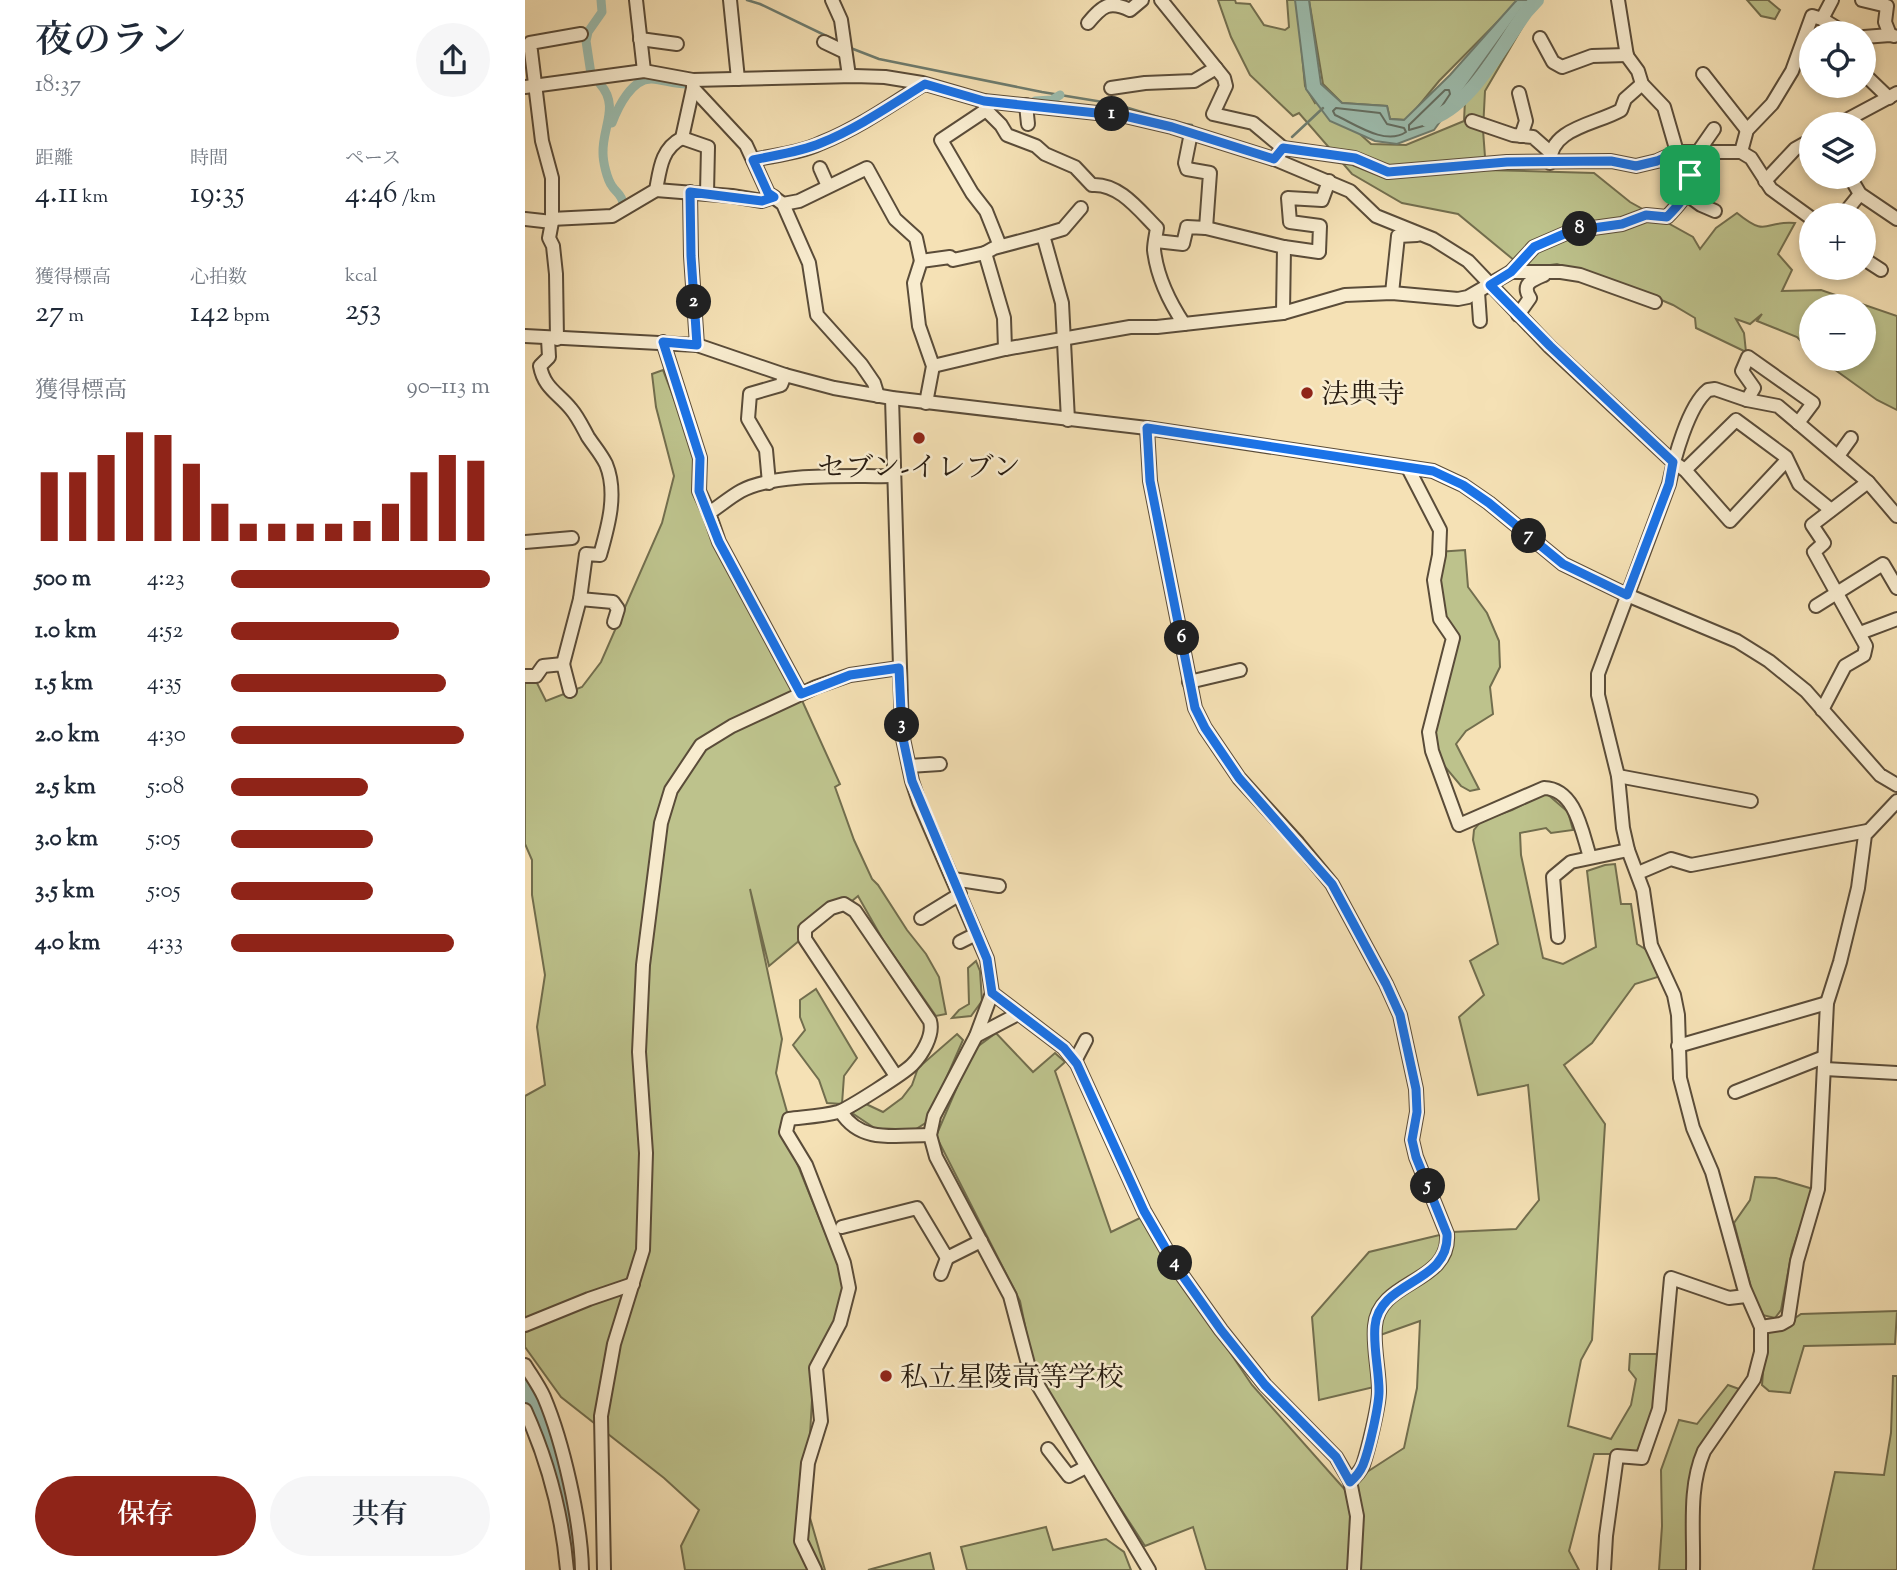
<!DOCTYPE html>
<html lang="ja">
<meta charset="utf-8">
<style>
body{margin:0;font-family:"Sorts Mill Goudy","Noto Serif JP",serif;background:#f6f6f7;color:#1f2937;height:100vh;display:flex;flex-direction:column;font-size:26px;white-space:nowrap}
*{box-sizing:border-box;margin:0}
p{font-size:23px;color:#747a83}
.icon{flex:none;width:38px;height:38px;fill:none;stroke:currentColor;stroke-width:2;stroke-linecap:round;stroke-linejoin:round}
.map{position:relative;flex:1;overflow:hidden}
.sheet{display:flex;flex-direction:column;background:#fff;width:525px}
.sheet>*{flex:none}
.tools{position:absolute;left:1274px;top:21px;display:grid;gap:14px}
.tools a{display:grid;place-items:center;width:77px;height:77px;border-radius:50%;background:#fff;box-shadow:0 4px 10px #0003;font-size:35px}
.pin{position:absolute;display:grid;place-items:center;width:60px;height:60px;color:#fff;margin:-30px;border-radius:14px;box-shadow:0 4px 10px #0006}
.km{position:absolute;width:35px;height:35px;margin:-18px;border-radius:50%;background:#222;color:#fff;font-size:19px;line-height:35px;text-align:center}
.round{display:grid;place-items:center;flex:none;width:74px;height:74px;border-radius:37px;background:#f6f6f7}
.headline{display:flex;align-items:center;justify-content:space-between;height:119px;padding:0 35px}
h1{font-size:38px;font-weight:600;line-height:52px}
.metrics{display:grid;grid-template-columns:repeat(3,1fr);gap:10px;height:119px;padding:7px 35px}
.metrics div{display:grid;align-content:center}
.metrics b{font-size:30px;font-weight:600}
.metrics small{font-size:19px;font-weight:400}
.metrics p{font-size:19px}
.chart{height:196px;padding:14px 35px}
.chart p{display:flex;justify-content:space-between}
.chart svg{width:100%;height:126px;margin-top:7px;stroke:#8f2418;stroke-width:6}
.cta{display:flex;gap:14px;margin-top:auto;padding:14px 35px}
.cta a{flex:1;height:80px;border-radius:42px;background:#8f2418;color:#fff;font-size:28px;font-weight:600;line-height:80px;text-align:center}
.cta a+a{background:#f6f6f7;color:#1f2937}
ul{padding:0 35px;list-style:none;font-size:23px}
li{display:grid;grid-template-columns:112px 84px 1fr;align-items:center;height:52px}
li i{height:18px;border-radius:9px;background:#8f2418}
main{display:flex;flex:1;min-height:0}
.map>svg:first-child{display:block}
.green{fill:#bdc28c;stroke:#726e4e;stroke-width:2}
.water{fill:#9cbdaf;stroke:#6d7c6f;stroke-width:2}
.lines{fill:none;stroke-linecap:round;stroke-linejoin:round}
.shore{stroke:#626c60;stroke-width:2}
.stream{stroke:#6d7c6f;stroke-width:2.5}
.canal{stroke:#9cbdaf;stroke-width:9}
.river{stroke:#9cbdaf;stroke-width:14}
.minor-casing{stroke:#5a4c39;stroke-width:16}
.minor{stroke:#f8eccf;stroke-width:12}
.route-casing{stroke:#fff;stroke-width:14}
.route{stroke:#1a73e8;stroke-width:9}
.poi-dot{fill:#8f2418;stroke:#f8eccf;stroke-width:2.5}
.labels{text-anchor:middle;stroke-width:5;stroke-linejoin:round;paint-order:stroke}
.poi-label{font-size:28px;fill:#271b10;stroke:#f8eccf;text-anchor:start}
</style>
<main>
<section class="sheet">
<div class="headline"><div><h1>夜のラン</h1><p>18:37</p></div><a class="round"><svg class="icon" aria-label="share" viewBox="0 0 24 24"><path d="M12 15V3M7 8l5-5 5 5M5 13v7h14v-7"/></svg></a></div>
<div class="metrics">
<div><p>距離</p><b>4.11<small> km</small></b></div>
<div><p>時間</p><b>19:35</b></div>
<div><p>ペース</p><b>4:46<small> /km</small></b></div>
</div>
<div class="metrics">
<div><p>獲得標高</p><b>27<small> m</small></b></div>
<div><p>心拍数</p><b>142<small> bpm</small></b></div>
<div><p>kcal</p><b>253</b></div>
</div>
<div class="chart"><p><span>獲得標高</span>90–113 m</p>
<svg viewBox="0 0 160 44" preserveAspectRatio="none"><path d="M5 44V20M15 44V20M25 44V14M35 44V6M45 44V7M55 44V17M65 44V31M75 44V38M85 44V38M95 44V38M105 44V38M115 44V37M125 44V31M135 44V20M145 44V14M155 44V16"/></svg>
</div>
<ul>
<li><b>500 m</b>4:23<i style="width:100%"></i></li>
<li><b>1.0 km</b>4:52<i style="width:65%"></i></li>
<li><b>1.5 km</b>4:35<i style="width:83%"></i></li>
<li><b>2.0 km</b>4:30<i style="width:90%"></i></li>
<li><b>2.5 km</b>5:08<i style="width:53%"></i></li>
<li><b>3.0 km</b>5:05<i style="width:55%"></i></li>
<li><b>3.5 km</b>5:05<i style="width:55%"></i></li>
<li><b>4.0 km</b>4:33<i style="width:86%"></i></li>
</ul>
<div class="cta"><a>保存</a><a>共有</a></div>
</section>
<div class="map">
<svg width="1372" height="1570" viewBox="0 0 1372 1570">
<rect width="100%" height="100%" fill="#f5e1b5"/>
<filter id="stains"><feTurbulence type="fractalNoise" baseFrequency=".00286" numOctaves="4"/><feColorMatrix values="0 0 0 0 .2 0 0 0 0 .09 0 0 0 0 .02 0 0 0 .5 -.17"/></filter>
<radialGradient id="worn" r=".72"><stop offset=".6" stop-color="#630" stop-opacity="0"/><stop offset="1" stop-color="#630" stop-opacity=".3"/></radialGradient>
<g class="green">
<path d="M693,0H710L711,3L725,4L739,25L760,30L764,27L762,0H772L780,86L790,103L796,99L846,144L881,145L939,121L941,79L988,10L1008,9L960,91L958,130L961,170L1069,173L1105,202L1168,237L1175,249L1191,228L1212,213C1244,239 1238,220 1270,223L1253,254L1267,270L1257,291L1296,290L1372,316V410L1352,400L1295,359H1339V306H1286V351L1272,337L1232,321L1237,314L1225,324L1211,319L1219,333L1221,352L1171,328L1170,318L1148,305L1120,293L1032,264L1005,268L990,261L933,214L877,203L827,174L774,113L768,116L725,75L706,37Z"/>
<polygon points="784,0 994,0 914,81 882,120 865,119 862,106 817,103 798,84"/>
<polygon points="1222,0 1243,0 1255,10 1250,19 1236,16"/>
<polygon points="138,370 168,449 177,506 265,674 315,784 310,787 329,840 347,879 353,885 382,930 401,954 414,977 421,1014 411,1016 358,940 333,896 327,901 311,901 275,940 244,966 225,889 257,1039 251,1073 264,1119 259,1131 322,1287 317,1315 289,1366 281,1504 300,1570 160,1570 156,1546 174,1510 139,1478 36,1397 0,1347 0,1096 20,1085 12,1027 20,975 7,895 7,860 0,844 0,680 10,679 21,701 57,687 76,662 137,523 149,476 131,407 127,374"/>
<polygon points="940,550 943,587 962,613 974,641 975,667 965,687 968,714 941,731 931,744 954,789 945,791 936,786 907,751 928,638 915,619 912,552"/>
<polygon points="1021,793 1043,812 1048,830 1026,833 1021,828 995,833 996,855 1018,958 1038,964 1071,947 1062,871 1080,865 1090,864 1096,904 1106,904 1112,944 1125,952 1136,976 1110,984 1067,1043 1039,1065 1080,1124 1067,1340 1056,1360 1043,1426 1086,1439 1106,1405 1111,1379 1104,1370 1105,1354 1131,1354 1135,1358 1129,1409 1114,1454 1069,1454 1044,1551 1054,1570 681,1570 668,1527 620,1546 532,1411 507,1360 495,1301 411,1136 448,1050 471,1033 508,1072 530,1053 540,1062 530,1071 586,1232 617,1217 662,1289 727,1385 822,1492 842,1472 879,1448 892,1388 895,1321 844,1339 849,1387 794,1400 787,1317 844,1252 927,1232 991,1229 1014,1200 1003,1085 953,1095 934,1017 959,995 945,961 973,944 948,840 949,830 956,821 987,810"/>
<polygon points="451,961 455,971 457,1001 446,1016 427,1018 434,1010 444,1004 443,968"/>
<polygon points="291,989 332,1058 319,1076 317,1104 302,1103 294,1080 268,1045 280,1030 275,1017 275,1000"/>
<polygon points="432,1034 438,1040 402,1122 388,1131 351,1129 327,1113 341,1104 358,1112 377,1098 387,1085 393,1068"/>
<polygon points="1230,1177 1251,1178 1288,1189 1267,1251 1256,1310 1250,1318 1233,1314 1209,1223 1225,1200"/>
<polygon points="1372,1311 1370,1344 1279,1346 1265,1393 1244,1391 1237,1385 1241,1335 1244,1328 1257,1327 1276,1314"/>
<polygon points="1368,1376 1372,1376 1372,1570 1288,1570 1310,1472 1359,1475 1366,1433"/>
<polygon points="1203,1385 1217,1390 1169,1459 1163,1570 1134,1570 1137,1526 1136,1470 1154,1420 1172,1424"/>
<polygon points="521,1527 528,1550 581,1539 599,1552 606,1570 442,1570 436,1547"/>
<polygon points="405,1553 409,1570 343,1570"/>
</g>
<polygon class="water" points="770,0 784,0 796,84 817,103 862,106 865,119 879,120 925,75 989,3 992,0 1010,0 997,8 909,130 872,144 850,141 805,121 781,89"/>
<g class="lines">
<g class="shore">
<polygon points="920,90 924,90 925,94 905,124 884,130 884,125"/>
<path d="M811,108L855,113L862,124L879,128L881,132C860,146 830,124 810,115L808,111Z"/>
</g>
<g class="stream">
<polyline points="222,0 235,4 314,42"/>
<polyline points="323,47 354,59 517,92 590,104 643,120"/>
<polyline points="653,123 667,125"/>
<polyline points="767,137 798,108"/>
</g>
<g class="canal">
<polyline points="66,74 61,41 63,32 77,12 76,0"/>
<path d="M75,84C95,106 77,128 78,153C78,162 82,179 87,186C91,193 97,194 98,204"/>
<polyline points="510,101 527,100 535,95"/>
<path d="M87,123C93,107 107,78 127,79C139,80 149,84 161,84"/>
</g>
<g class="river">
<path d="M902,120C945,109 976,46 1001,12L1012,0"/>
<path d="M0,1386C27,1442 50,1506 51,1569"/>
</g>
<defs>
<g id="minor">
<polyline points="111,0 119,71"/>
<polyline points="205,0 213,79"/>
<polyline points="307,0 316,20 324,76"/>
<polyline points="636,0 699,78 701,86 688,114 728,123 758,148"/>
<polyline points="1093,0 1102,56 1113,71 1117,84 1139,107 1152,152"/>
<polyline points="1337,0 1362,6 1360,22 1365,35"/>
<polyline points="1297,19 1307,0"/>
<path d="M563,23C577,6 584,0 605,10L617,0"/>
<polyline points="1339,37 1365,35 1369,36"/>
<polyline points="1015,38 1028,62 1037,67 1067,56 1102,55"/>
<polyline points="115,39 152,44"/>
<polyline points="299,42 320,52"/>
<polyline points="1178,74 1222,130"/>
<polyline points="1339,74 1364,98"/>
<polyline points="168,80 168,88 221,145 243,193 258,204 284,263 292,315 336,364 349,383 353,396"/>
<polyline points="0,87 119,71 168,80 329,76 360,77 397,83 459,101 600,116 647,127 749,159 825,191 851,216 908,239 943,261 1025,347 1148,462 1160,470 1205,521 1261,461"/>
<polyline points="586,88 620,83 669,81 691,68"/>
<polyline points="994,93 1001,121 996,136"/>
<path d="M459,101L461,110L476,125L482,135L511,146L520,154L550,167L567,185C594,183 614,210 632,228C631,235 629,243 629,250C632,276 645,303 659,324"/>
<polyline points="501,105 503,124"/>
<polyline points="461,110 416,140 447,193 461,211 475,246"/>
<polyline points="947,121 988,135 1008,137 1025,152"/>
<polyline points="1314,124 1372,93"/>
<polyline points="157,138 183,147 182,193"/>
<polyline points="1173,152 1189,129"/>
<polyline points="1216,152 1222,130 1247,104 1267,71 1287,16 1297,19 1320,33"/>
<polyline points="749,159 758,148 829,158 863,172 982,162 1086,161 1111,166 1132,161 1152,152 1216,152 1226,158 1246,189 1286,218"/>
<path d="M228,160C251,155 275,153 296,143C333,128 366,105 399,84"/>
<path d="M1025,163C1024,128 1072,124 1096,110L1100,99L1117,84"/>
<polyline points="295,168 303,186"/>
<polyline points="1325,177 1335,194 1372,219"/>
<polyline points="1240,181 1270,149 1286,140"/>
<polyline points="131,190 207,196 237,201 249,197"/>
<polyline points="165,192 166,256 172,345"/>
<polyline points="1161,194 1176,205 1190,211"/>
<polyline points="258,204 274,201 342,168 370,219 391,238 396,261"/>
<polyline points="1318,215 1335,194"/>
<polyline points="0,219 27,222"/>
<path d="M26,219L87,216L131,190C135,169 136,149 157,138L168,88"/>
<polyline points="681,228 759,247 758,313"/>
<polyline points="518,235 538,229 556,208"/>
<polyline points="631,241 658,244 662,227 681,228 685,173 662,169 660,163 666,133"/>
<polyline points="759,247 794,252 795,226 765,222 763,198 797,200 804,181"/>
<polyline points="1339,259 1356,270"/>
<path d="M986,272L1009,247L1046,231L1097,224L1121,215L1142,217C1167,191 1166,187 1164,152"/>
<polyline points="953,292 955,321"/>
<polyline points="867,293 873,236 892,235"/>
<path d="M993,315L1005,298C996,284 1007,280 1019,275"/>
<polyline points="0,336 172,345 260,375 309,388 367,398 622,428 908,471 938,485 964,503 1038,564 1102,595 1212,641 1244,661 1281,691 1355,775 1372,785"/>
<path d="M23,339L24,357L15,366C19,388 33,393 46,409C53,417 58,428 63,437C69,446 76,454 81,464C93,493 83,527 75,555L61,554L55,599L38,664"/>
<polyline points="32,339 31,274 28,246 24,238 27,222 27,178 17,141 5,43 56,34"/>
<polyline points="138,342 175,458 174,491 184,513"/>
<polyline points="480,349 479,318 460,253 469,248 518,235 537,303 543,420"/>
<polyline points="408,366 480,349 605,327 632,327 758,313 820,295 867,293 933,299 943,297 986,272 1036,272 1055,275 1130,302"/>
<polyline points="367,398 377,734 387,781 394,802 462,959 467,993 451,1036 409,1116 405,1135 411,1157 485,1296 503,1364 514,1387 624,1570"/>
<polyline points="1222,400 1229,388 1217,371 1223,357 1288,403 1273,423"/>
<polyline points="401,403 408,366 394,326 389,283 396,261 425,257 428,260 460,253"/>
<path d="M622,428L625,481L670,708L680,728L714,778L773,843L807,884L861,984L875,1015L891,1089L892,1112L887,1140L891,1157L922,1234C926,1284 854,1279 850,1326C848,1347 854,1370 854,1391C854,1406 843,1450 838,1465C835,1472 830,1477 825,1481"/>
<polyline points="1313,456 1326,438"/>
<path d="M883,468L915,530L914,555L909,580L915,619L928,638L904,732L907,751L934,825L1019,788C1051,789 1057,833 1065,857"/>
<polyline points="1160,470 1211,420 1261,457 1274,484 1306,510"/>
<polyline points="244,483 241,450 223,419 225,394 256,385 260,375"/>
<polyline points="0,542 47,538"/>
<polyline points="55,599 88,602 93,609 89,622"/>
<polyline points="1291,606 1358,564 1372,588"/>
<polyline points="1335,633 1372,619"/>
<polyline points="0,676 11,676 18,666 38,664 45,691"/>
<polyline points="664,682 715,670"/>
<path d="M276,694L194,542L184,513C195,506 205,497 216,491C251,472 327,477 368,476"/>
<polyline points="1297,710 1320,666 1339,655 1341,646 1289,552 1299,543 1287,525 1343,482"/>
<polyline points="384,766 415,764"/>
<polyline points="1093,776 1226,801"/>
<polyline points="1113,873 1146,859 1166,865 1342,831"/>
<polyline points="428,879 474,886"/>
<polyline points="396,918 435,894"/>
<polyline points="1033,937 1028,877 1046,862 1103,850"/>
<polyline points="435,942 451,934"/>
<polyline points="467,993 539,1048 552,1064 619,1211 652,1268 696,1330 740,1385 811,1457 825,1481 832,1516 829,1570"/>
<polyline points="451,1036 493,1014"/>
<polyline points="1153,1046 1302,1003"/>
<polyline points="550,1061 561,1040"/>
<polyline points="1300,1069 1372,1073"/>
<polyline points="1210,1092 1299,1057"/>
<path d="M316,1112C336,1144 371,1135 405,1135"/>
<polyline points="317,1227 392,1208 422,1258 456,1241"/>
<polyline points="416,1274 422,1258"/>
<polyline points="0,1325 64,1299 108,1284"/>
<polyline points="1236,1327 1256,1324 1263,1320 1272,1261 1293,1189 1302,1003 1315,962 1333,888 1340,835 1372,801"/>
<path d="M0,1365C6,1375 14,1386 19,1397C38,1442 56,1521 57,1570"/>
<path d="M0,1410C23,1461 37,1514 42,1570"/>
<polyline points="523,1449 544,1476 561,1467"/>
<polyline points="79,1570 76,1416 89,1344 118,1250 121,1153 114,1052 118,965 136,823 146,790 176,745 207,726 291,687 325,675 374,668"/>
<path d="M290,1570L276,1541L283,1463L296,1421L291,1368L315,1323L324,1288L319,1263L281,1165L261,1132L264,1119C280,1117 298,1116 313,1112C323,1109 379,1073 387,1065C397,1055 409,1035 405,1021L330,911L319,904L306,908L280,929V939L371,1076"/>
<polyline points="1079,1570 1081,1536 1092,1456 1117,1458 1134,1409 1146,1278 1204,1298 1221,1296"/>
<path d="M1168,1570C1169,1530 1163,1488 1179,1451L1229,1379L1236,1352V1327L1219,1288L1187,1172L1168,1128L1155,1078L1153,1015L1149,995L1126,945L1118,890L1103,850L1098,828L1093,776L1073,695V674L1144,484C1149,459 1163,406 1183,390L1190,389L1222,400L1253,406L1343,482L1372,516"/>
</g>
</defs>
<use href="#minor" class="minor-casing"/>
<use href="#minor" class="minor"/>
</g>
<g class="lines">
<defs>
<path id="route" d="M400,84L459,101L600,116L647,127L749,159L758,148L830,158L863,172L982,162L1086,161L1111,166L1132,161L1152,152H1164C1166,187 1167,191 1142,217L1121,215L1097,224L1046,231L1009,247L986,272L965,285L1025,346L1148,462L1144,484L1102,595L1038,564L964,503L938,485L908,471L622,428L625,481L670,708L680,728L714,778L807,884L861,984L875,1015L891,1089L892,1112L887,1140L891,1157L922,1234C925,1284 854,1280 850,1326C848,1347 854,1370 854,1391C854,1406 844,1450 838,1465C835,1472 831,1477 825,1482L811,1457L740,1385L696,1330L652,1268L619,1211L552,1064L539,1048L467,993L462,959L387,781L377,734L374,668L325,675L276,694L194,542L174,491L175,458L138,342L172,345L166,256L165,192L237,201L249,197L243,193L228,160C251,155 275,152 296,143C333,128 366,105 400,84Z"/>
</defs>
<use href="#route" class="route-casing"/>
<use href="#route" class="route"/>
</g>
<g class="poi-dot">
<circle cx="782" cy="393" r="7"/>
<circle cx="394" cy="438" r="7"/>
<circle cx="361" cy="1376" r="7"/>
</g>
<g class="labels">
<g class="poi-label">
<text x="796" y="403">法典寺</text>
<text x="394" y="476" text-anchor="middle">セブン-イレブン</text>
<text x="375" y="1386">私立星陵高等学校</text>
</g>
</g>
<rect width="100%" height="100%" filter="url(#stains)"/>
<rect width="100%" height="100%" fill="url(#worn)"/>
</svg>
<div class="tools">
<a><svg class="icon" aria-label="locate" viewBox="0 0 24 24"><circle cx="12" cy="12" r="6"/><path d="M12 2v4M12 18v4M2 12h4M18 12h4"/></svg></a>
<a><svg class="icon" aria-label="layers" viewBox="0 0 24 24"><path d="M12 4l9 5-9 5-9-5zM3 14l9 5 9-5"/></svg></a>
<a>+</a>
<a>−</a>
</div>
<div class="pin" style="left:1165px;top:175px;background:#1e9e55"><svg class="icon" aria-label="arrive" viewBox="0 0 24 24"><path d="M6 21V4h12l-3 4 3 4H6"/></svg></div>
<b class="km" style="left:587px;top:114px">1</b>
<b class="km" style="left:169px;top:302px">2</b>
<b class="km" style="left:377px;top:725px">3</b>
<b class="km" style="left:650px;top:1263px">4</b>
<b class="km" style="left:903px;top:1186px">5</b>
<b class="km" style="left:657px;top:638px">6</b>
<b class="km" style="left:1004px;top:536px">7</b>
<b class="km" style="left:1055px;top:229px">8</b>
</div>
</main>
